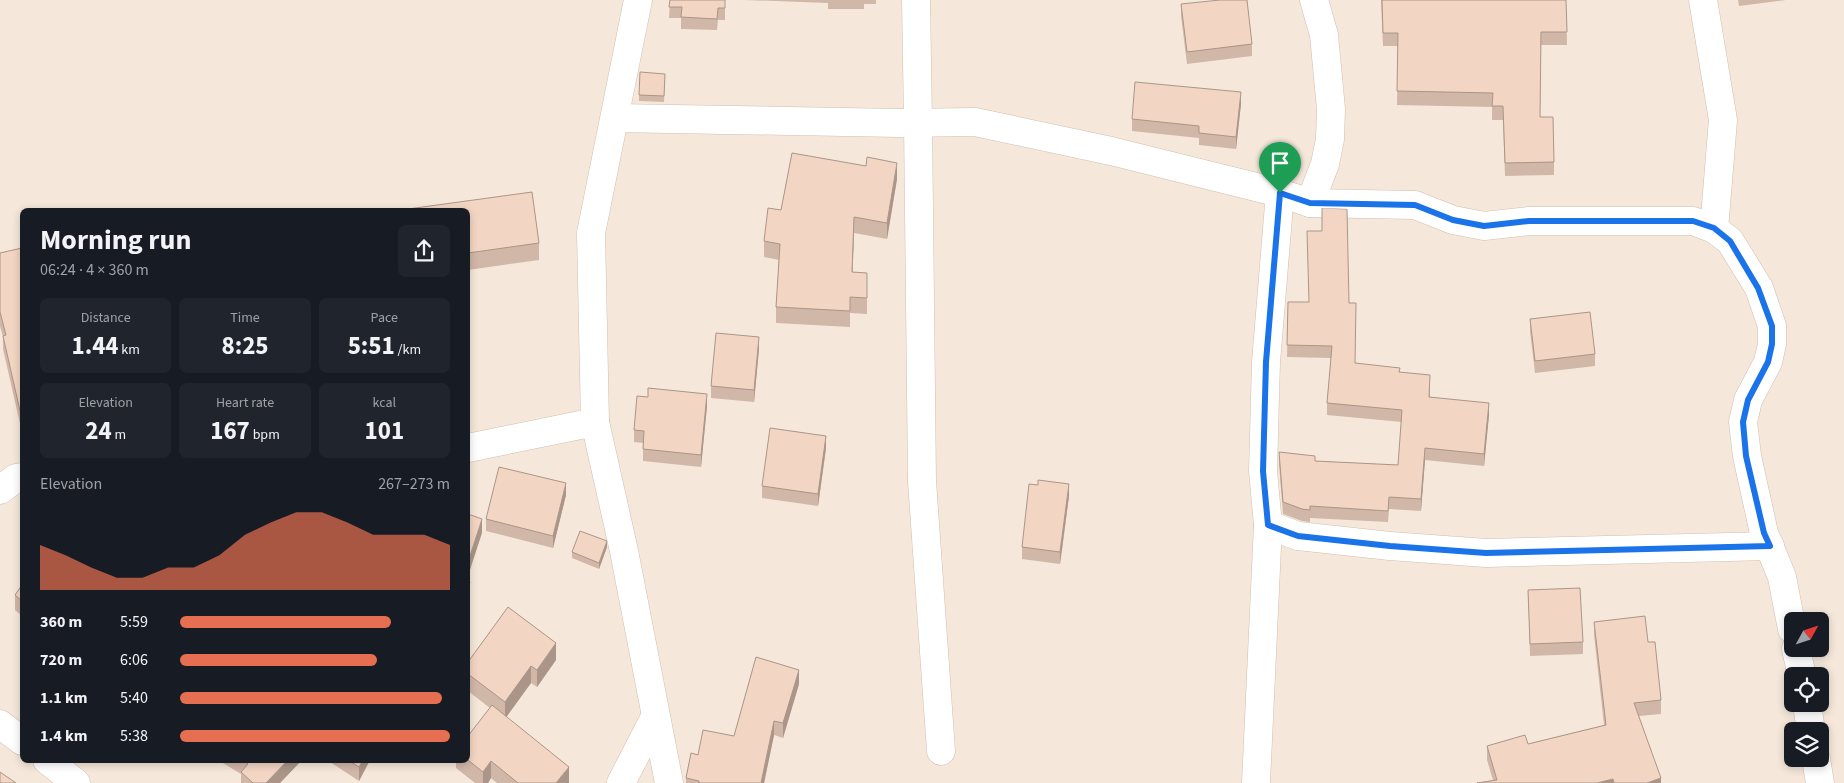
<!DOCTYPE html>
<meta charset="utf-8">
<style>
body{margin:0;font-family:"Source Sans 3",sans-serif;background:#20242c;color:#f1f3f6;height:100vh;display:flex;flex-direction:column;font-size:19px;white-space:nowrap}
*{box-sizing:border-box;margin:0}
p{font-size:16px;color:#9ea1a6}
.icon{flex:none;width:28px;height:28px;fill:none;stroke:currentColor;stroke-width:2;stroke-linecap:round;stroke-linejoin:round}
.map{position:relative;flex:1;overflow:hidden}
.panel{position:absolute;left:20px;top:208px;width:450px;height:555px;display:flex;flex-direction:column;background:#171b24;border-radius:8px;box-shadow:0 2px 8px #0003}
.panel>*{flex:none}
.needle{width:32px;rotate:50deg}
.fabs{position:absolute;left:1784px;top:612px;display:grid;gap:10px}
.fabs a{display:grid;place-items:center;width:45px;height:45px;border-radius:8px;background:#171b24;box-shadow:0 2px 8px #0003;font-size:25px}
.pin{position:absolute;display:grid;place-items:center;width:42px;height:42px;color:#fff;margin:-51px -21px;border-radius:50% 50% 50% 0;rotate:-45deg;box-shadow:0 0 5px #0007}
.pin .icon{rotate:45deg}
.round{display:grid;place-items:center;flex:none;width:52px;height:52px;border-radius:8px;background:#20242c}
.summary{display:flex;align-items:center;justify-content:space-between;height:85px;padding:0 20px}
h1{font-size:28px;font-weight:700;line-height:38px}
.metrics{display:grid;grid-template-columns:repeat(3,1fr);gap:8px;height:85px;padding:5px 20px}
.metrics div{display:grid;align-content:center;border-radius:8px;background:#20242c;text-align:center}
.metrics b{font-size:25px;font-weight:700}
.metrics small{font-size:14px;font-weight:400}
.metrics p{font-size:14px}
.chart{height:140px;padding:10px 20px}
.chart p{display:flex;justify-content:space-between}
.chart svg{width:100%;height:90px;margin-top:5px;fill:#e76f51;opacity:.7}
ul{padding:0 20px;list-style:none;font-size:16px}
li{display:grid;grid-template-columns:80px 60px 1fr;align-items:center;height:38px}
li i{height:12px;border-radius:6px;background:#e76f51}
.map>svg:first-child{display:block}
.residential{fill:#f5e8da;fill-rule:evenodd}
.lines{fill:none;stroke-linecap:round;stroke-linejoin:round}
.street-casing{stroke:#d1beb0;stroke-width:29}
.street{stroke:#fff;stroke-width:28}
.wall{fill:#d1b7a8}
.shaded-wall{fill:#aa9588}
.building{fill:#f3d5c3;stroke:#aa9588}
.route-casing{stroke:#fff;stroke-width:10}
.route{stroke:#1a73e8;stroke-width:6}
</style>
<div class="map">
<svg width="1844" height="783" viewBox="0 0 1844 783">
<rect width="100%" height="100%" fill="#fdf6ec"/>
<path class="residential" d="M0,0H1844V783H0ZM22,210H468V760H22ZM1792,621H1820V649H1792ZM1792,676H1820V704H1792ZM1792,731H1820V759H1792Z"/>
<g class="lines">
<defs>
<g id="street">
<polyline points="638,0 591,233 595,422 624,551 669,783"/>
<polyline points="916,0 918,122 922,481 941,751"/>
<polyline points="1703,0 1723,120 1714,229"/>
<polyline points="615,118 899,123 975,122 1111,151 1280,193 1310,203 1415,205 1453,220 1484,226 1529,221 1693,221 1714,229 1730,241 1759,288 1772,326 1772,344 1768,362 1748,400 1743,422 1747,456 1764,533 1782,577 1792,629"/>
<polyline points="1280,193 1266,362 1263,471 1268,525 1298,536 1390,546 1486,553 1770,546"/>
<polyline points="1310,203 1325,164 1330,139 1331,109 1324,35 1314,0"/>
<polyline points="468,448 595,422"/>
<polyline points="0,490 16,478 22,477"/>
<polyline points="1796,649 1802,676"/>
<polyline points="1807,704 1811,731"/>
<polyline points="0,724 22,741"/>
<polyline points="1816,759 1820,783"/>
<polyline points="47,760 76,783"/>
<polyline points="621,783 655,717"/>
<polyline points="1256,783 1268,525"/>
</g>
</defs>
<use href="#street" class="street-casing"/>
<use href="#street" class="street"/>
</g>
<g class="wall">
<polygon points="670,0 725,0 725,20 718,20 717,30 681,29 681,18 669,18"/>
<polygon points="745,0 876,0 876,4 864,4 864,9 828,9 828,3"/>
<polygon points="1381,0 1566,0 1567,45 1541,45 1540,117 1554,162 1554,175 1505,176 1503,120 1492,120 1492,107 1397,105 1398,46 1383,46"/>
<polygon points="1738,0 1786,0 1739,6"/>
<polygon points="1181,4 1252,44 1252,56 1187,64 1181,16"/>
<polygon points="665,80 664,102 639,101 639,95"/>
<polygon points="1241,104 1236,149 1199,145 1199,138 1132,131 1132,119"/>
<polygon points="897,179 887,239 854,233 852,272 867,290 867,314 850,313 850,327 776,323 776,307 779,260 764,257 764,241 781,210"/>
<polygon points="468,210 539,243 539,260 468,270"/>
<polygon points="22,248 21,428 3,349 3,337 0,326 0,253"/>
<polygon points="1288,302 1349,303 1355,363 1400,372 1430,387 1430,397 1489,415 1484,466 1425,460 1421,511 1389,509 1388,522 1310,518 1310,522 1302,521 1283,514 1279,464 1279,452 1315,461 1398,465 1402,422 1327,415 1327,403 1331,358 1287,357"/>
<polygon points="1530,319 1595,354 1595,366 1535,373 1530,331"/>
<polygon points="759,349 754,402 711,398 711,386"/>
<polygon points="648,397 707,406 701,467 643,461 643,443 634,442 634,430"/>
<polygon points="826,448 818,506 762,498 762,486"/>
<polygon points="566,495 553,548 486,531 486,519"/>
<polygon points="1069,496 1060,564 1022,559 1022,547"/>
<polygon points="607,547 599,569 572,558 572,552"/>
<polygon points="22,585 22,616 15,610 15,595"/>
<polygon points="1528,590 1583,642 1583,654 1530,656"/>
<polygon points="1594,622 1648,642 1661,700 1661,714 1639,716 1661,783 1477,783 1493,780 1487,760 1487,746 1528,744 1604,725 1594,635"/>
<polygon points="556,660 537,687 531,683 506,717 569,783 497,783 491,778 488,783 475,783 456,768 456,760 468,760 490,708 468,691 468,662"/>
<polygon points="799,684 783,738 774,735 764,783 686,783 686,778 698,755 734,736"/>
<polygon points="218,760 302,760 280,783 241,783 241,774"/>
<polygon points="327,760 370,760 359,781"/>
</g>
<g class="shaded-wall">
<polygon points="1241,92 1241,104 1236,149 1236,137"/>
<polygon points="897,163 897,179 887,239 887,223"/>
<polygon points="854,217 854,233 852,288 852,272"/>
<polygon points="759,337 759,349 754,402 754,390"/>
<polygon points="707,394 707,406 701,467 701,455"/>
<polygon points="1489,403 1489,415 1484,466 1484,454"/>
<rect x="21" y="415" width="1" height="13"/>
<polygon points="826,436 826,448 818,506 818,494"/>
<polygon points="1425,448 1425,460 1421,511 1421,499"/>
<polygon points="566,483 566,495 553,548 553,536"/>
<polygon points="1069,484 1069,496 1060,564 1060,552"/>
<polygon points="482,519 482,533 468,576 468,562"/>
<polygon points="607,541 607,547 599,569 599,563"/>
<polygon points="470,582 470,595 468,602 468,588"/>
<polygon points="556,643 556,660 537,687 537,670"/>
<polygon points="531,666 531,683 505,719 505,702"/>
<polygon points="799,670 799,684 783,738 783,723"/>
<polygon points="774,721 774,735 764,783 761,783"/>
<polygon points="288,760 302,760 280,783 266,783"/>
<polygon points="363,760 370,760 359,781 359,767"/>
<polygon points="491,761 491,778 488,783 483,783 483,772"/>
<polygon points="569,767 569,783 556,783"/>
<polygon points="1661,778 1661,783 1647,783"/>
<polygon points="1613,779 1613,783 1597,783"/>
</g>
<g class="building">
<polygon points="670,0 725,0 725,8 718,8 717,19 681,17 682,7 669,7"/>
<polygon points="1220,0 1247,0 1252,44 1187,52 1181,4"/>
<polygon points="1382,0 1566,0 1567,32 1541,32 1540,117 1553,117 1554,162 1505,163 1503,106 1492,106 1493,93 1397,91 1398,33 1383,33"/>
<polygon points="640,72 665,74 664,96 639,95"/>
<polygon points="1135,82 1241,92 1236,137 1199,133 1199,126 1132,119"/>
<polygon points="792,153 866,166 867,157 897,163 887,223 854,217 852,272 867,273 867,298 850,297 850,311 776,307 780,244 764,241 768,208 781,210"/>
<polygon points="532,192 539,243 468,253 468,210 408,210 408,209"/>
<polygon points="1322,208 1347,209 1349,303 1356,303 1355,363 1400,368 1399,372 1430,375 1429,397 1489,403 1484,454 1425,448 1421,499 1389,497 1388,511 1310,506 1310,510 1302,509 1283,502 1279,452 1315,456 1315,461 1398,465 1402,410 1327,403 1332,346 1287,345 1288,302 1309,302 1307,231 1322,231"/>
<polygon points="22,248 22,415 21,415 3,336 6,335 0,312 0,253"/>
<polygon points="1590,312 1595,354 1535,361 1530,319"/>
<polygon points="716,333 759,337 754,390 711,386"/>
<polygon points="648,388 707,394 701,455 643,449 644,431 634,430 637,396 648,397"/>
<polygon points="770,428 826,436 818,494 762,486"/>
<polygon points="499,467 566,483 553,536 486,519"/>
<polygon points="1038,480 1069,484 1060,552 1022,547 1029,484 1038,485"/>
<polygon points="468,514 482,519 468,562"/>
<polygon points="580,531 607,541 599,563 572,552"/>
<polygon points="468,580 470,582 468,588"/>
<polygon points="22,585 22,601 15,595"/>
<polygon points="1580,588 1583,642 1530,644 1528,590"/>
<polygon points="508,607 556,643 537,670 531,666 505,702 468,674 468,662"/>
<polygon points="1645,616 1648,642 1655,642 1661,700 1634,703 1661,778 1647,783 1614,783 1613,779 1597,783 1477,783 1497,780 1487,746 1525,735 1528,744 1606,725 1594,622"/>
<polygon points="756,657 799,670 783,723 774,721 761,783 699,783 699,781 686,778 691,753 698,755 703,730 734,736"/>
<polygon points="492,705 569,767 556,783 518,783 491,761 483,772 468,760 468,736"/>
<polygon points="242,760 288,760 266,783 253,783 241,772 248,764"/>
<polygon points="348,760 363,760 359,767"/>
<polygon points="0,772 16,783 0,783"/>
</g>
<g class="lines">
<defs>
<polygon id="route" points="1280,193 1310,203 1415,205 1453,220 1484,226 1529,221 1693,221 1714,228 1730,241 1758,288 1772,326 1772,344 1768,362 1748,400 1743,422 1746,456 1764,533 1770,546 1486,553 1390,546 1298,536 1268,525 1263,471 1266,362"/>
</defs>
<use href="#route" class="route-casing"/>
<use href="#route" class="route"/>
</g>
</svg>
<div class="fabs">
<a><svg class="needle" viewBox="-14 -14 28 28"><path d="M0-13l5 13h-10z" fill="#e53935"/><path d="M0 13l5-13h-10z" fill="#9ea1a6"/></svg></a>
<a><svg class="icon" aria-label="locate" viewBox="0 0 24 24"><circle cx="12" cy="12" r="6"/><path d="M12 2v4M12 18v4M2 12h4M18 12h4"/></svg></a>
<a><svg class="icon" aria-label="layers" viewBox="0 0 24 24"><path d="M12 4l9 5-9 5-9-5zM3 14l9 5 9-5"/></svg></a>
</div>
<div class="pin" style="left:1280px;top:193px;background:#1e9e55"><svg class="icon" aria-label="arrive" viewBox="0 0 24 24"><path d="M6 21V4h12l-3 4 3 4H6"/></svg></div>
<section class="panel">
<div class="summary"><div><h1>Morning run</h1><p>06:24 · 4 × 360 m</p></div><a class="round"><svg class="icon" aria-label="share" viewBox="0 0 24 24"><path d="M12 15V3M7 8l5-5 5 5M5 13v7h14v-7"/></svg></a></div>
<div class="metrics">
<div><p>Distance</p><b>1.44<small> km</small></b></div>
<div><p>Time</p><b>8:25</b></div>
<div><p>Pace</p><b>5:51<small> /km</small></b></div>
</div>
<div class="metrics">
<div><p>Elevation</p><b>24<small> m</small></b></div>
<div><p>Heart rate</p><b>167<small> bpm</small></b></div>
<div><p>kcal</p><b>101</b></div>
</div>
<div class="chart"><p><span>Elevation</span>267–273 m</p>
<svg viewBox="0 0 160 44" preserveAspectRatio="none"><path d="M0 44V22L10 27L20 33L30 38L40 38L50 33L60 33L70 27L80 17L90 11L100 6L110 6L120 11L130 17L140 17L150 17L160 22V44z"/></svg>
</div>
<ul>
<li><b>360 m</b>5:59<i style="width:78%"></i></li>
<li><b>720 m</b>6:06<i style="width:73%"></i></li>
<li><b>1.1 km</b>5:40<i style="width:97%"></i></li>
<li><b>1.4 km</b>5:38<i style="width:100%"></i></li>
</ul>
</section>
</div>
